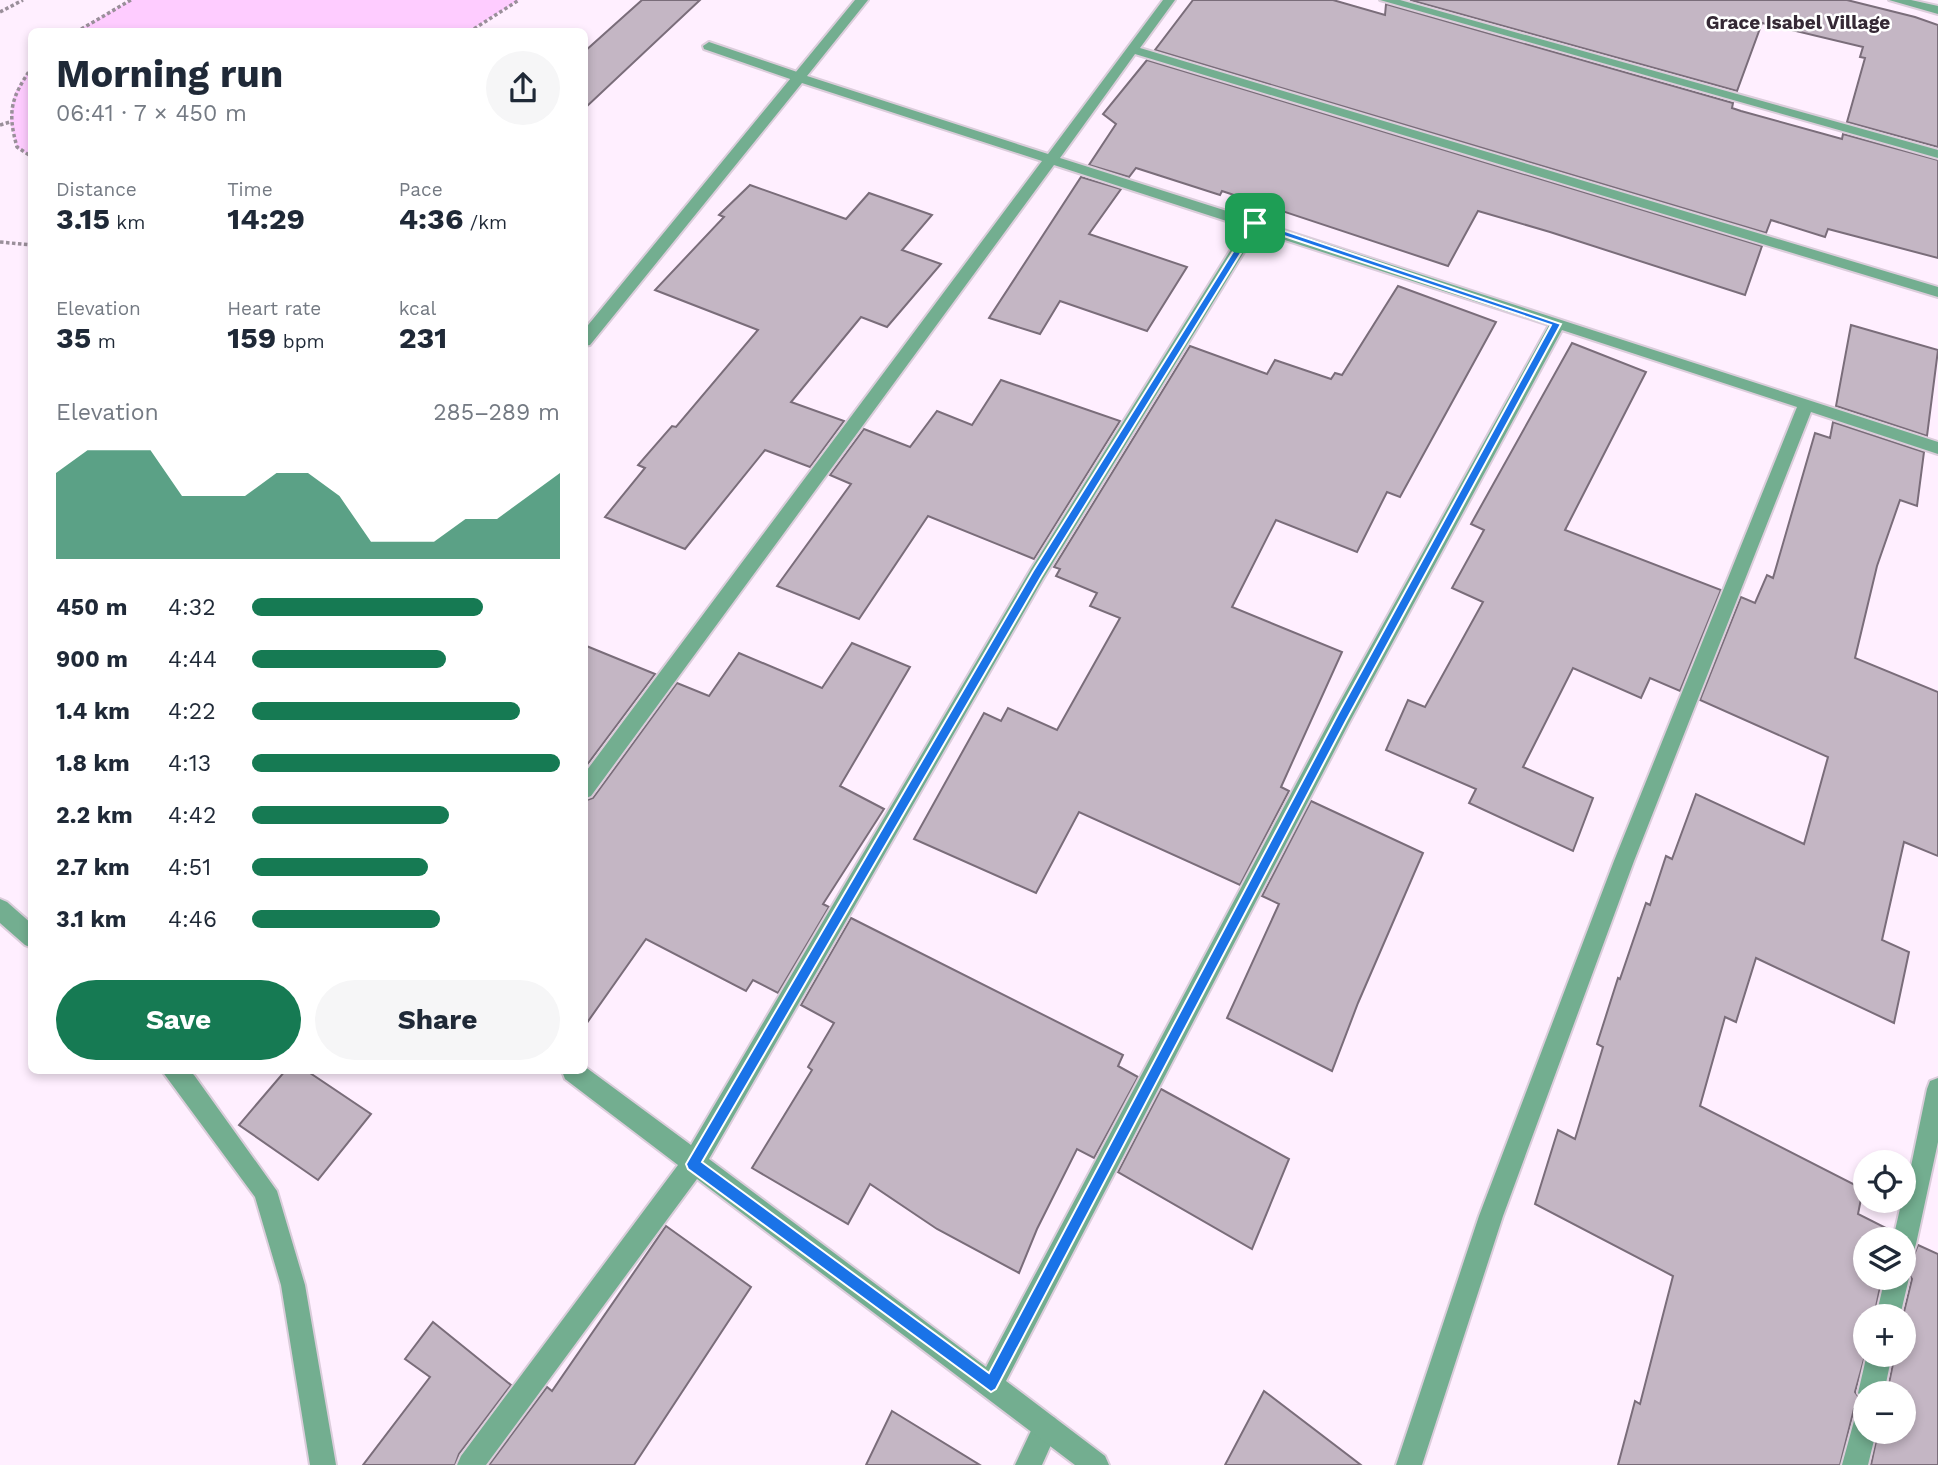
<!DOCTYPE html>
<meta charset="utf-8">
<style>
body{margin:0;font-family:"Work Sans",sans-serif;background:#f6f6f7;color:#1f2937;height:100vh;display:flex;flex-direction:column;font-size:26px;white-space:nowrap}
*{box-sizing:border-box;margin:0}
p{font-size:23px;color:#747a83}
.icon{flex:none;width:38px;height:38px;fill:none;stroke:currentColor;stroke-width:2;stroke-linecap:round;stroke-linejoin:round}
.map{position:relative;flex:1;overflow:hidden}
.details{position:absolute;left:28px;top:28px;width:560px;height:1046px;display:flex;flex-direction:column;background:#fff;border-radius:10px;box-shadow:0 4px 10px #0003}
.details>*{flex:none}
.controls{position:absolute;left:1853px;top:1150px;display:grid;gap:14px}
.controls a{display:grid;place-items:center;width:63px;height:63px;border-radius:50%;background:#fff;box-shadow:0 4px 10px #0003;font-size:35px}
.pin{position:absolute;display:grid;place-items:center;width:60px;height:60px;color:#fff;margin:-30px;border-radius:14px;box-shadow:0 4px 10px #0006}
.round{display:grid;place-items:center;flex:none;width:74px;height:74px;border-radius:37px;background:#f6f6f7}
.overview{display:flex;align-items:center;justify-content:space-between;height:119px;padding:0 28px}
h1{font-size:38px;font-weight:700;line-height:52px}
.figures{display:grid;grid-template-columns:repeat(3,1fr);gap:10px;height:119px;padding:7px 28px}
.figures div{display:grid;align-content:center}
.figures b{font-size:30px;font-weight:700}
.figures small{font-size:19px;font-weight:400}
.figures p{font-size:19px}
.chart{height:196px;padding:14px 28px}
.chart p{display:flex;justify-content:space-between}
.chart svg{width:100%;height:126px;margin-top:7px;fill:#167a53;opacity:.7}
.primary-button{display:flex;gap:14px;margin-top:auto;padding:14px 28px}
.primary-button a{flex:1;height:80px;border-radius:42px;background:#167a53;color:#fff;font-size:28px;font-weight:700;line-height:80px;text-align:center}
.primary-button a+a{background:#f6f6f7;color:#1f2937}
ul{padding:0 28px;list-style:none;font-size:23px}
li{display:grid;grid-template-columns:112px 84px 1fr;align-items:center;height:52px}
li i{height:18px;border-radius:9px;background:#167a53}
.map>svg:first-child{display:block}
.green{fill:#feccff}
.building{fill:#c4b6c4;stroke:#7a6d7a;stroke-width:2}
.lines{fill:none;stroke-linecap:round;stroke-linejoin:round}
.service-casing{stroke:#dbcddb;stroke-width:4}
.minor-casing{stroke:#dbcddb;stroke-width:4}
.path{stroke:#9a8f9a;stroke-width:3.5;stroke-dasharray:3.5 2.5;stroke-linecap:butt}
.service{fill:#73ae90;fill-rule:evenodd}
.minor{fill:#73ae90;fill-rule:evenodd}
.route{fill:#1a73e8;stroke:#fff;stroke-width:2;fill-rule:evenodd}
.labels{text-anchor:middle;stroke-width:5;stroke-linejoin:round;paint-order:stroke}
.far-neighbourhood-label{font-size:19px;font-weight:bold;fill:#352935;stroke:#fff}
</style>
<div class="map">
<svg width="1938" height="1465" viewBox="0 0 1938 1465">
<rect width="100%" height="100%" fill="#ffefff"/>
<g class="green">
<polygon points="131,0 519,0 469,31 76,31"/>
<polygon points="31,67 31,157 17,147 10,122 14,94"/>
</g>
<g class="building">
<polygon points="642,0 700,0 584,109 584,52"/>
<polygon points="1193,0 1333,0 1385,15 1386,4 1733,103 1732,108 1741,111 1842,139 1843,134 1938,160 1938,258 1828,229 1825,237 1771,220 1766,233 1155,50"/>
<polygon points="1410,0 1847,0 1915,17 1938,25 1938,147 1847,122 1865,58 1860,57 1863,47 1762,23 1737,91"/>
<polygon points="1147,60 1762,246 1745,295 1550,232 1478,211 1448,266 1222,191 1220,195 1136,168 1129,177 1089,165 1116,124 1103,114"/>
<polygon points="1081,177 1121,189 1089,234 1187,267 1147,331 1060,301 1040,334 989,318"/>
<polygon points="750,185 846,219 869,193 932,215 902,250 941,264 887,327 861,317 791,402 844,421 810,467 765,450 685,549 605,517 645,468 638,465 672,426 676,427 758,330 655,290 724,217 719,215"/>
<polygon points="1398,286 1496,322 1400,497 1387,492 1357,552 1276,520 1232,607 1342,652 1281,787 1289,791 1240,885 1079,812 1036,893 914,839 984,713 1001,721 1008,708 1057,730 1120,618 1090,606 1097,593 1056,576 1060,569 1054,567 1190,346 1267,374 1275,360 1331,379 1335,373 1342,375"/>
<polygon points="1851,325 1938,350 1927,436 1836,406"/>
<polygon points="1572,343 1646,372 1565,530 1721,590 1680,691 1650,678 1641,698 1573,668 1523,767 1593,798 1573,851 1469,803 1476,789 1386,750 1408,700 1425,707 1483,602 1452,588 1484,530 1471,524"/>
<polygon points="1001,380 1120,421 1034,559 928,516 859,619 777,586 851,484 830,475 864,429 910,447 937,411 972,425"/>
<polygon points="1833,422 1924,452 1917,506 1900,500 1877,566 1855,658 1938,692 1938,856 1904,842 1882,940 1909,952 1894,1023 1756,958 1736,1022 1725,1017 1700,1106 1863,1189 1858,1214 1892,1231 1891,1239 1866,1239 1866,1278 1882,1278 1874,1316 1866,1316 1866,1352 1855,1392 1864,1404 1854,1409 1840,1465 1618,1465 1635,1401 1640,1404 1673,1276 1535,1204 1558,1130 1575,1139 1603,1047 1597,1044 1618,978 1620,979 1646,903 1650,905 1666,856 1672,859 1696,794 1804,844 1828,757 1700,700 1741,597 1755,603 1767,575 1773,578 1815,433 1830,438"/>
<polygon points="852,643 910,667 840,786 884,809 823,904 829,907 778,993 753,980 746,991 646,939 584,1027 584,801 593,798 677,683 709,696 739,653 822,688"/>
<polygon points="584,645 655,674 584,769"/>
<polygon points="1311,801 1423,853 1358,1003 1332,1071 1227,1018 1279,904 1262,896"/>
<polygon points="851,918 1123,1055 1118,1066 1138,1077 1094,1158 1077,1149 1037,1229 1019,1273 937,1229 870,1184 848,1224 752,1168 812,1070 808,1067 834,1023 801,1005"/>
<polygon points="285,1071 307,1071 371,1114 318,1180 239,1125"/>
<polygon points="1161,1089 1289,1159 1252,1249 1118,1172"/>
<polygon points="666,1226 751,1287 634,1465 489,1465 547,1387 552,1391"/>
<polygon points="1918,1245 1938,1254 1938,1465 1871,1465 1878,1432 1904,1432 1904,1393 1887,1393 1895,1354 1904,1354 1903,1316 1912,1279 1904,1267 1904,1258 1914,1255"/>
<polygon points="433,1322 511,1385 459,1454 455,1465 363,1465 430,1377 405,1359"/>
<polygon points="1264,1391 1361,1465 1225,1465"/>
<polygon points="892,1411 980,1465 866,1465"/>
</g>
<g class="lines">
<defs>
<g id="service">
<polygon points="709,42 806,75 808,78 801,82 796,81 704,49 703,46"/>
<polygon points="1046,1414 1055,1418 1059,1427 1042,1465 1015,1465 1037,1418"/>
</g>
<g id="minor">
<path d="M855,0H868L807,76L1048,154L1163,0H1175L1140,48L1938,287V297L1135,54L1060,158L1252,219L1260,220L1262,223L1938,442V454L1811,412L1634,861L1503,1216L1422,1465H1396L1479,1216L1614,861L1797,407L1562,330L1349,723L1006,1381L1105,1456L1109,1465H1075L697,1179L486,1465H457L461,1456L678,1165L565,1079L562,1071H584V1066L691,1145L1031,569L1245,227L1054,165L591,796L584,799V774L1042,161L802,83L590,345L584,346V330ZM1257,231L1549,325L1335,711L986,1367L709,1159L1043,579Z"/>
<polygon points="1380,0 1400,0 1938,150 1938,158"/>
<polygon points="1889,0 1911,0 1938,6 1938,14"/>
<polygon points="0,899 7,902 32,924 32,948 25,945 0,923"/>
<polygon points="162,1071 190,1071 194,1075 277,1191 305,1285 336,1465 310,1465 281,1285 255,1197"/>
<polygon points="1938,1078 1938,1142 1916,1244 1913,1253 1904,1256 1904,1239 1893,1239 1902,1200 1904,1200 1927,1089 1930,1081"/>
<polygon points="1904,1269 1909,1278 1900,1316 1876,1316 1885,1278 1904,1278"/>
<polygon points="1867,1354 1892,1354 1884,1393 1866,1393 1866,1403 1858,1393"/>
<polygon points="1866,1406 1866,1432 1876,1432 1868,1465 1842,1465 1857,1410"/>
</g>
</defs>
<use href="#service" class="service-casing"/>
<use href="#minor" class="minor-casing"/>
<g class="path">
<polyline points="0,12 23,0"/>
<polyline points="76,32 131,0"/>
<polyline points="469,32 519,0"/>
<path d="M32,67C11,98 7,111 17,147L32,157"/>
<polyline points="0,125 10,122"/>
<polyline points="0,242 32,245"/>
</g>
<use href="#service" class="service"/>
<use href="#minor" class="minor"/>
</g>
<path class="route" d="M1255,221L1561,324L1346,721L996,1389L991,1392L688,1169L686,1164L1033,571L1251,223ZM1257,227L1551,325L1338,714L989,1373L702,1162L1041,577Z"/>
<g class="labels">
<g class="far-neighbourhood-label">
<text x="1798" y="29">Grace Isabel Village</text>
</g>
</g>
</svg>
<div class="controls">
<a><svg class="icon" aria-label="locate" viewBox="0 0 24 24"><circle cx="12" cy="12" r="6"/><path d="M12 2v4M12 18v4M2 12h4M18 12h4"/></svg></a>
<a><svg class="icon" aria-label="layers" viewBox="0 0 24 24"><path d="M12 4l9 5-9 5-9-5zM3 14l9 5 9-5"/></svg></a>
<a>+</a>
<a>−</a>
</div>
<div class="pin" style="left:1255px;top:223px;background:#1e9e55"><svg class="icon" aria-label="arrive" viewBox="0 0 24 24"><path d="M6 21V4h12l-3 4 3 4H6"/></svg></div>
<section class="details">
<div class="overview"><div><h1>Morning run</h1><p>06:41 · 7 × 450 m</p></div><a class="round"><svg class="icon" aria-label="share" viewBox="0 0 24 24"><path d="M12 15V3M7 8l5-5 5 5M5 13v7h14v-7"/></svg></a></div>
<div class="figures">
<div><p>Distance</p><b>3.15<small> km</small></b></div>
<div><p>Time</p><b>14:29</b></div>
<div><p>Pace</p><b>4:36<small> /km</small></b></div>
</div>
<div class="figures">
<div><p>Elevation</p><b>35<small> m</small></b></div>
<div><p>Heart rate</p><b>159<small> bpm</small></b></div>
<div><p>kcal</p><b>231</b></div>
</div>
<div class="chart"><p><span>Elevation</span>285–289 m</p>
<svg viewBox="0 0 160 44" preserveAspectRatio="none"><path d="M0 44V14L10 6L20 6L30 6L40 22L50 22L60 22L70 14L80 14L90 22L100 38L110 38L120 38L130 30L140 30L150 22L160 14V44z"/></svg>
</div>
<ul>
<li><b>450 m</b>4:32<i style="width:75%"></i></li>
<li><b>900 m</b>4:44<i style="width:63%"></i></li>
<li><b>1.4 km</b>4:22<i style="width:87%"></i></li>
<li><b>1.8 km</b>4:13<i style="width:100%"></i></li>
<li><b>2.2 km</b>4:42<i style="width:64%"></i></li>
<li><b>2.7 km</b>4:51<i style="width:57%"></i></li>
<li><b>3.1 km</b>4:46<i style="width:61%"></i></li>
</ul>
<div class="primary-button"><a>Save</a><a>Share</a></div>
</section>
</div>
